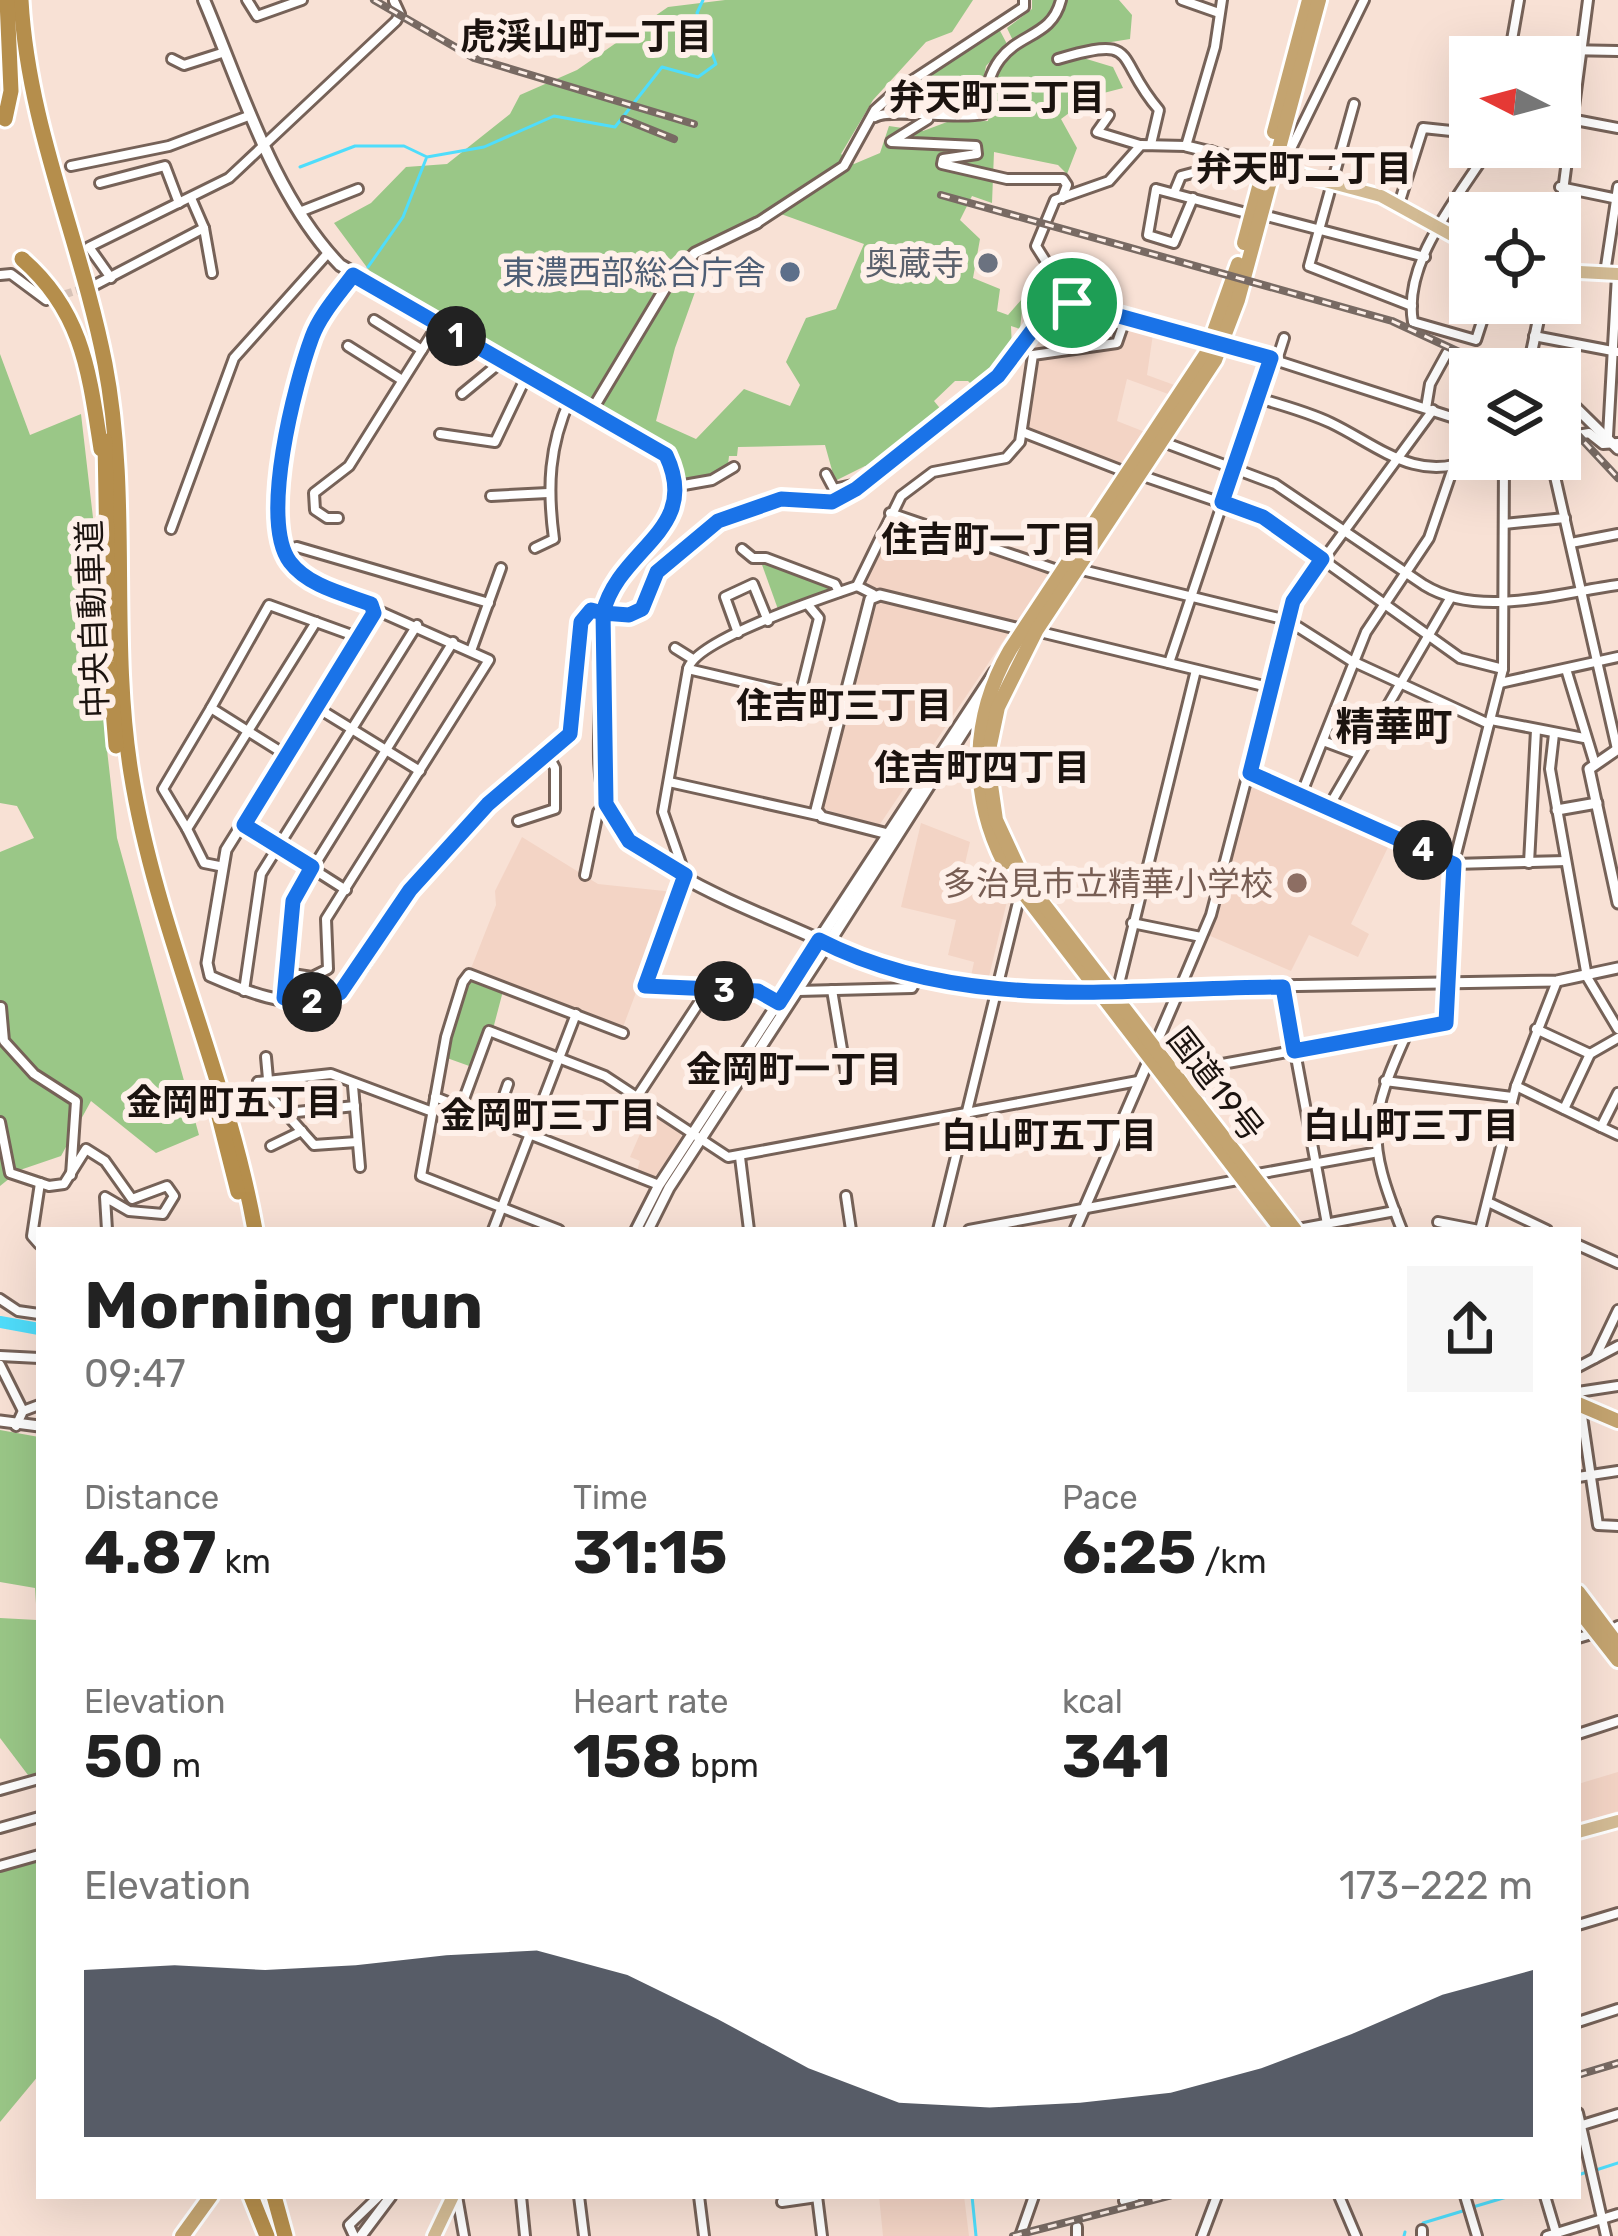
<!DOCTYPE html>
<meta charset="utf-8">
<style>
body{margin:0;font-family:Rubik,"Noto Sans JP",sans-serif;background:#f6f6f6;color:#222;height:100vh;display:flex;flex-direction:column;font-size:45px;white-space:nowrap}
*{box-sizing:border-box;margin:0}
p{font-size:39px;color:#767676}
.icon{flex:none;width:66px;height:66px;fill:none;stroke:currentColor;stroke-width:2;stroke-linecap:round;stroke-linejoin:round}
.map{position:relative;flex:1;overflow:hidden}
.details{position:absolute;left:36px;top:1227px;width:1545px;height:972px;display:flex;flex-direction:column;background:#fff;border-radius:0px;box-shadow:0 12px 48px #0002}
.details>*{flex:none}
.needle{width:78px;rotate:276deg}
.fabs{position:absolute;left:1449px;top:36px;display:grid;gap:24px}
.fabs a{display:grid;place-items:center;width:132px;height:132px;border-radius:0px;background:#fff;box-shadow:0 12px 48px #0002;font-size:60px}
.pin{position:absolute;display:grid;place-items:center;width:102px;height:102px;color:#fff;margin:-51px;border:6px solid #fff;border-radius:50%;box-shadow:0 3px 12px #0007}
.km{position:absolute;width:60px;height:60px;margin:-30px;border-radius:50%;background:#222;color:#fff;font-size:33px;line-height:60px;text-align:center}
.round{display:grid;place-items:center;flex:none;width:126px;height:126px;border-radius:0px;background:#f6f6f6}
.overview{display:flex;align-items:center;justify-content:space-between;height:204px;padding:0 48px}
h1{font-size:66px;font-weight:700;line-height:90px}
.figures{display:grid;grid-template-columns:repeat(3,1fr);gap:18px;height:204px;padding:12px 48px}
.figures div{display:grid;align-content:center}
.figures b{font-size:60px;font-weight:700}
.figures small{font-size:33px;font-weight:400}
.figures p{font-size:33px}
.chart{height:336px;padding:24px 48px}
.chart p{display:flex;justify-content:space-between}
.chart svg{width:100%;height:216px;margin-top:12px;fill:#111827;opacity:.7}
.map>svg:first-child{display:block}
.built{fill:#f3d4c5}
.green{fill:#9ac787;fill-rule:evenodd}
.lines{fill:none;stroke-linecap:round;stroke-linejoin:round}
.stream{stroke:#4fddfb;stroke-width:3}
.river{stroke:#4fddfb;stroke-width:12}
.minor-tunnel{stroke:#d7c2b7;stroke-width:8;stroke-dasharray:8 4;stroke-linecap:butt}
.minor-casing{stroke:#766258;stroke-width:14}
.tertiary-casing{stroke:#766258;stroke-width:15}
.secondary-casing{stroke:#766258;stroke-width:16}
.primary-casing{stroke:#fff;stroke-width:18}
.trunk-casing{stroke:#fff;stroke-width:20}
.motorway-casing{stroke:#fff;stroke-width:21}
.minor{stroke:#fff;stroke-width:8}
.tertiary{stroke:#fff;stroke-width:9}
.secondary{stroke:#fff;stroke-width:10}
.primary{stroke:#d3bb94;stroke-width:12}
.trunk{stroke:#c4a470;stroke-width:14}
.motorway{stroke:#b58e4c;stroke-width:15}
.rail-casing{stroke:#786a63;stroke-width:8}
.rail{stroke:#fef0e9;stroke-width:3;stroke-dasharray:9;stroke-linecap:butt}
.route-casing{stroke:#fff;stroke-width:24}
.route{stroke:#1a73e8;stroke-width:15}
.worship-dot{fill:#6b7280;stroke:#fef0e9;stroke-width:4.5}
.service-dot{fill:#5c6f8a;stroke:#fef0e9;stroke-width:4.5}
.education-dot{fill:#8d6e63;stroke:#fef0e9;stroke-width:4.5}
.labels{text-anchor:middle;stroke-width:12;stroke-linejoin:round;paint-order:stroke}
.worship-label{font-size:33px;fill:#5b616d;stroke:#fef0e9;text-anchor:end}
.service-label{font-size:33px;fill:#4e5e75;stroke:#fef0e9;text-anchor:end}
.street-label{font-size:33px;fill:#1b130f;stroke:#fef0e9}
.education-label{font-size:33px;fill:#785e54;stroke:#fef0e9;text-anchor:end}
.neighbourhood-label{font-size:36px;font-weight:bold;fill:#1b130f;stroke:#fef0e9}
.quarter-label{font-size:39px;font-weight:bold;fill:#1b130f;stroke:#fef0e9}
</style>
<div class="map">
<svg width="1618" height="2236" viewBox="0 0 1618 2236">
<rect width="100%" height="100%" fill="#f8e1d5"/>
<g class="built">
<polygon points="1126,325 1153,334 1147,375 1177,386 1171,395 1127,379 1117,421 1145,432 1123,467 1028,431 1033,363 1043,355 1118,348"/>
<polygon points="892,516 1056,571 1018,623 863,586"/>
<polygon points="878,599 1010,631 878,827 822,808"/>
<polygon points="1253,780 1391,841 1351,924 1369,934 1358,957 1309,935 1291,971 1208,935"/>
<polygon points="921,823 970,842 960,885 1008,897 987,985 970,981 974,962 948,955 956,920 901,907"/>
<polygon points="522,837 598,884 674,892 623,1027 470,971 496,905 495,891"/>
<polygon points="641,1102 679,1130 682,1138 652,1181 636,1174 640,1161 630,1157 640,1134 628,1128"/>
<polygon points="1618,1772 1618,1811 1578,1823 1578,1784"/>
<polygon points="879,2196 964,2196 969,2236 883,2236"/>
</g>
<g class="green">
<path d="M725,0H973L952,32L926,42L873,100L841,154L854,164L880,153L889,126L923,131L947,122L988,121L995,69L1016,47L1007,28L1032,9V0H1119L1132,15L1130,39L1074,48L1080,57L1113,67L1123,88L1092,96L1061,119L1077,148L1067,174L1058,165L994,152L992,203L972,196L960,220L980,239L973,278L1000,289L997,311L1008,315L1022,299L1032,302L1022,310L1020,329L1011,326L1012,350L976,389L968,381H955L934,401L943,412L871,469L865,466L835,481L825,445L738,447L737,456H729L728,465L711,478H681L665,445L377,281L334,223L371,203L406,167L447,164L510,114L520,95L577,70L668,7ZM781,214L864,244L836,309L806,318L786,362L800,385L790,406L744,389L696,439L656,421L675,348L710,250Z"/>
<polygon points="998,27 1007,44 986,66 977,112 913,112 890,103"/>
<polygon points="0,354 30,435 81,414 95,535 94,635 117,838 199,1135 156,1153 91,1101 61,1156 20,1170 0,1186 0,852 34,838 17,806 0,803"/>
<polygon points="761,562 833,587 832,592 779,612"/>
<polygon points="471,978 503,991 493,1029 487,1027 472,1067 447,1058 449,1037"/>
<polygon points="0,1430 39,1437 39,1773 28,1775 0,1738 0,1618 37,1620 35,1588 0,1582"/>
<polygon points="39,1860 39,2075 0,2122 0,1872"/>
</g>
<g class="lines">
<g class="stream">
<polyline points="300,167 355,146 404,146 427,157 484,147 554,116 615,127 662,67 698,77 716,64 697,13 703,0"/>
<polyline points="368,267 403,217 426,159"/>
<polyline points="1596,2170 1618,2163"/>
<polyline points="1578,2175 1587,2172"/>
<polyline points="972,2196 976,2236"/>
<polyline points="1473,2207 1510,2196"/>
<polyline points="1423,2223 1466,2210"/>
<polyline points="1404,2236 1405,2232"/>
</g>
<polyline class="river" points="0,1322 39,1329"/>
<polyline class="minor-tunnel" points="53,298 85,288"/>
<defs>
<g id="minor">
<polyline points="247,0 257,16 302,0"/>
<polyline points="1182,0 1219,13"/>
<polyline points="1510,49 1618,51"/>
<polyline points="1509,57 1519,0"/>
<polyline points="172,59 184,65 225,52"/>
<path d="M1058,59C1142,34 1113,57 1159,110L1151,144"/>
<polyline points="1354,104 1309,266 1412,306"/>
<polyline points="1109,115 1097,132 1140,145"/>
<path d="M875,117C889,108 958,120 983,114C990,22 1048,52 1061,0"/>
<polyline points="928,119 891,142 976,146 977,154 943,159 942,164 1007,179 1063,179 1067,185 1062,198"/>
<polyline points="1570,119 1618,128"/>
<polyline points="1532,147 1565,158"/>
<polyline points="71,166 169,146 251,115"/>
<polyline points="1281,169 1364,0"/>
<polyline points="100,183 165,166 179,203"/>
<polyline points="1560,187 1618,199"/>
<polyline points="1174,193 1181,176 1200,171 1211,151"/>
<polyline points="191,198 204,228 212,273"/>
<polyline points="1193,198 1174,243 1148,235 1156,189 1250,214"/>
<polyline points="1399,204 1423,128 1470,133"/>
<polyline points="302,211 358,189"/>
<polyline points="1560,214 1588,0"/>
<polyline points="1263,215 1425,257"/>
<polyline points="757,223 844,166 875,110 896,91 1024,7 1024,0"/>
<polyline points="1605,273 1618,187"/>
<polyline points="0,275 11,274 46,300"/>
<polyline points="111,278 89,247 229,178 396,21 400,14 394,1"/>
<polyline points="95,285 204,228"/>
<polyline points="1072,303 1036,246 1055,200 1109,181 1141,145 1186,146 1215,47 1222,0"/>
<path d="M1488,303L1476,340L1413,322C1402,262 1460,195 1490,147"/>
<polyline points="374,320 422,350"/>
<polyline points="1534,336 1618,352"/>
<polyline points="1222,343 1470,423"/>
<polyline points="348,346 402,380"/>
<polyline points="1277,360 1284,338"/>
<polyline points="462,394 502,361"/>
<path d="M1258,398C1282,405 1308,412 1331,423C1377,445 1417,484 1472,459"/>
<polyline points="1426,408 1430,384 1447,353"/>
<polyline points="1025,433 1128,473"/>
<polyline points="440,434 495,442 527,375"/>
<polyline points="1608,436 1617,275"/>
<polyline points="1560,438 1589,433 1603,444 1618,443"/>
<path d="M1163,442L1275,484L1424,585C1479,619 1558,593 1618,585"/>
<polyline points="1551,459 1617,749"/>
<polyline points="826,474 834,489 857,484"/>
<polyline points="1140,475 1263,517 1460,658 1503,669"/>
<polyline points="678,486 712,480 734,467"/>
<polyline points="491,496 548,493"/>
<polyline points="890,513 1063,572"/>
<polyline points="338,518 327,518 315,510 314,493 349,466 437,326"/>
<polyline points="1504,524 1565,518"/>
<polyline points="171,529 234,358 328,253"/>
<polyline points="1571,543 1618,534"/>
<path d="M535,548L554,539C547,487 549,446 570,399"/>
<polyline points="742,549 753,558 766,558 835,584 839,592"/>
<polyline points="284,550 297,547 489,603"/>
<polyline points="1078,569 1287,620 1350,660 1489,724"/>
<polyline points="857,586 901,496 933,472 1006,458 1020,442 1033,355 1117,343 1126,317"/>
<polyline points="1036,631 1268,687"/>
<polyline points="738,633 725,597 753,584 768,621"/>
<polyline points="675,648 691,658"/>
<polyline points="471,651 501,568"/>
<polyline points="1169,663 1271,358"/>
<polyline points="688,669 842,705"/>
<polyline points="1566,669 1594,761"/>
<polyline points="1500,683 1618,657"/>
<polyline points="800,695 819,618 809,606"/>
<polyline points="316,707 420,771"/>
<polyline points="1491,720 1584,738"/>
<polyline points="1554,734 1550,769 1587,977 1618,1029"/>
<polyline points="1323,741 1358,754"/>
<polyline points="286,755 211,708 269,605 360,638"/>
<polyline points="1249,774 1454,864 1566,861"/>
<polyline points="669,782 817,815"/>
<polyline points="1301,795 1366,632 1429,538 1453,468"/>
<polyline points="1328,808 1451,597"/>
<polyline points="518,821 555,809 555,768 548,755"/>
<polyline points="244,825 346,890"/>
<polyline points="187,829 163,789 211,708"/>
<polyline points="1529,863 1536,730"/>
<polyline points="219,866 204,863 187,829 316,622"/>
<polyline points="585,875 598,812 606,804"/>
<polyline points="1132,923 1201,937"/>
<polyline points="286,973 312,977 328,969 326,919 489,660 374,609"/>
<polyline points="1448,983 1452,870 1503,669 1504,459"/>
<polyline points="1283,987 1327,1224"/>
<polyline points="1118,988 1196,670"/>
<polyline points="1180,988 1211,915 1293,601 1433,410"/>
<polyline points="832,990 846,1073"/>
<polyline points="244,991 261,874 417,625"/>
<polyline points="798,991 912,988 917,979"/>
<polyline points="284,998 293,900 453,642"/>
<path d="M779,1003L757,991L645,987L685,875L663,812L688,669C695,640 825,597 857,586L873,594"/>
<polyline points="1,1007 4,1041 34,1074 76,1101 71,1175"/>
<polyline points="1536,1029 1590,1054"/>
<polyline points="266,1057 268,1079"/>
<polyline points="1173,1073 1446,1023 1446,983"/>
<polyline points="1385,1081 1512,1097"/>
<polyline points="258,1082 331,1074 430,1111"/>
<polyline points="258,1082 314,1145 357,1142"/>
<polyline points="353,1086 360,1167"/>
<polyline points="1516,1086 1601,1127"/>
<polyline points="1618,1093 1601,1127 1618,1135"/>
<polyline points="639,1094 706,992"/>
<polyline points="435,1097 659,1185"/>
<polyline points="461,1107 489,1031 605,1076 728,1157 1138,1081"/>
<polyline points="1564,1109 1590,1054 1618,1038"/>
<polyline points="287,1113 355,1106"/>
<polyline points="495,1121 508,1084"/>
<polyline points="0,1122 10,1173 49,1186 64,1184 86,1149 105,1161 132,1199 167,1186 174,1196 163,1214 129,1211 105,1197 107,1230"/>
<polyline points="271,1146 302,1131"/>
<polyline points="740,1157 749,1230"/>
<polyline points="1252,1175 1373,1153"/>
<polyline points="846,1196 851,1230"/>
<polyline points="1490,1203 1547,1230"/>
<polyline points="1438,1222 1479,1230"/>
<polyline points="493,1230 576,1014"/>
<polyline points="559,1230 421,1176 446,1037 463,982 469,974 623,1033"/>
<polyline points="938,1230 1020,894"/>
<polyline points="969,1230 1243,1179"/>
<polyline points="1293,1230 1395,1211"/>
<path d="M1402,1230C1366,1140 1368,1119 1408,1031"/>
<polyline points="1480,1230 1516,1086 1557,981"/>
<polyline points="39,1244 32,1236 40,1183"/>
<polyline points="1578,1245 1618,1263"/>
<polyline points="0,1299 18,1311 39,1314"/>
<polyline points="0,1356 39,1358"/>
<polyline points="1595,1358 1618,1310"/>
<polyline points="0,1365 23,1411"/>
<polyline points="1578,1367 1618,1346"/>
<polyline points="1578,1392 1618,1386"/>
<polyline points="1586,1407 1582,1416 1598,1525 1618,1526"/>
<polyline points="16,1426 23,1411 39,1405"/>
<polyline points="1578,1477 1618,1471"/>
<polyline points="1616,1627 1618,1626"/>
<polyline points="1578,1638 1588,1635"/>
<polyline points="1578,1734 1618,1721"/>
<polyline points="0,1790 39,1779"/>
<polyline points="0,1828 39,1817"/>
<polyline points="0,1866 39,1855"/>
<polyline points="1578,1925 1618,1913"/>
<polyline points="1578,2022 1618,2009"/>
<polyline points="1578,2113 1606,2236"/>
<polyline points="1579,2126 1618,2114"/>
<polyline points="457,2196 464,2236"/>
<polyline points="521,2196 525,2236"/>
<polyline points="579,2196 584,2236"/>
<polyline points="699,2196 704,2236"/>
<polyline points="817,2196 822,2236"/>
<polyline points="1339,2196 1356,2236"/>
<polyline points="1465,2196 1477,2236"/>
<polyline points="1545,2196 1556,2233"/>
<polyline points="1124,2201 1136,2196"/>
<polyline points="782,2202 817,2197"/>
<polyline points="1422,2230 1422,2236"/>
<polyline points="354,2236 349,2225 379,2196"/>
<polyline points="1020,2236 1034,2196"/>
<polyline points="1077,2236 1077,2227"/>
<polyline points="1202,2236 1217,2196"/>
<polyline points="1547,2236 1618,2214"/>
</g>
<g id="tertiary">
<polyline points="1186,146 1265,165"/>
<path d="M353,276C339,295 320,315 312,337C295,384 259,521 290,562C308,586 344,594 371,605L374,613L226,850L207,963L210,976C242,990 291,1010 327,999C361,990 388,917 410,889C456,830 516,784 570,733L584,614L637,612L657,572L696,536L739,512L781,499L844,498L998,376L1044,315L1072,303L1211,340"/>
<polyline points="1528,369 1542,303"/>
<polyline points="1560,392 1618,449"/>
<polyline points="592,410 673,275 695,253 757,223"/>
<polyline points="1618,749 1589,769 1618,903"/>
<polyline points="1557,810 1597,803"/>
<polyline points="888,834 822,817 816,810 870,599 880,595 1024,630"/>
<polyline points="636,1230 659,1185 819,940"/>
<polyline points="648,1230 669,1188 828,944 897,974 995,991 1557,981 1618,968"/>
<polyline points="1075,1230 1180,988"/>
<polyline points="0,1421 39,1426"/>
<polyline points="361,2236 391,2196"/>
</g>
<g id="secondary">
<path d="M204,0C241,87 273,196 340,265L666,455C699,522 641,536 612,587C594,619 601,660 601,695C601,729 596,772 607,805C627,869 769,915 828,944L966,727L988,704"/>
<polyline points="819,940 995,672"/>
</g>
<g id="primary">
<polyline points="1265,165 1381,196 1470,245"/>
<polyline points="1560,271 1618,274"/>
<polyline points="1578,1832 1618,1821"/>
<polyline points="434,2236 453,2196"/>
</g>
<g id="trunk">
<polyline points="1274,132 1309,0"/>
<polyline points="1244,243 1260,183"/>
<path d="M1004,863C969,794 971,717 1010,650L1206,354L1238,264"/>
<polyline points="1015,882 1282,1230"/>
<polyline points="1295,1230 1022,876 996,820 991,785 990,745 998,707 1036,631 1215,360 1238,300 1319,0"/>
<polyline points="1578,1404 1618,1421"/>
<polyline points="1578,1592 1618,1645"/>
<polyline points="1578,1609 1618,1660"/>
<polyline points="182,2236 211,2196"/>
</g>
<g id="motorway">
<path d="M21,0C28,127 81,241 105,364C131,499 109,637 131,773C156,929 227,1074 255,1230"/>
<polyline points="5,119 11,91 7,0"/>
<path d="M22,259C83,312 89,372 101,449"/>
<polyline points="105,441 109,662 116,746"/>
<polyline points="213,1093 238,1192"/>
<polyline points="251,2196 267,2236"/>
<polyline points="274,2196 285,2236"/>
</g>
</defs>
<use href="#minor" class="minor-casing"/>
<use href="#tertiary" class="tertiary-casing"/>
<use href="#secondary" class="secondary-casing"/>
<use href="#primary" class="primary-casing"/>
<use href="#trunk" class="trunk-casing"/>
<use href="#motorway" class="motorway-casing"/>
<use href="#minor" class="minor"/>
<use href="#tertiary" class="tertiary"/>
<use href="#secondary" class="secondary"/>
<use href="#primary" class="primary"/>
<use href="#trunk" class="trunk"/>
<use href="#motorway" class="motorway"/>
<defs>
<g id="rail">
<polyline points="374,0 474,58 694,124"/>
<polyline points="624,119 674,139"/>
<polyline points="941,195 1392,321 1496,369"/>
<polyline points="1560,416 1618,478"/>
<polyline points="1578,2075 1618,2063"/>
<polyline points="1013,2236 1169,2196"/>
</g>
</defs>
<use href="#rail" class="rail-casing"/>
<use href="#rail" class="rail"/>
</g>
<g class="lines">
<defs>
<path id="route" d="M1072,303L1044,315L998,376L856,489L832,502L781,499L718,521L657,572L642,609L629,615L603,613C619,547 702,531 666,455L353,275C339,294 320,315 312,337C295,383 259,521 290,562C308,586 344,594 371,604L374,613L244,825L312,867L293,901L284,998L309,1002L340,993L410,890L488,804L570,734L581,622L591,610L603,613L606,804L629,841L685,875L645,986L758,991L779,1003L819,940C963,1014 1126,988 1283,987L1294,1051L1446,1023L1454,864L1250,773L1293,601L1322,559L1263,517L1222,502L1271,358L1072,303"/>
</defs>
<use href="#route" class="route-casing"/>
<use href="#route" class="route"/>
</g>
<circle class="worship-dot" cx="988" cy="263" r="12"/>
<circle class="service-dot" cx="790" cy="272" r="12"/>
<circle class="education-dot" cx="1297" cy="883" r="12"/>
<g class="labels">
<g class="worship-label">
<text x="964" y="275">奥蔵寺</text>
</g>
<g class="service-label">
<text x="766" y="284">東濃西部総合庁舎</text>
</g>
<g class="street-label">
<text transform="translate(92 619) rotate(-92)" y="12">中央自動車道</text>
<text transform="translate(1216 1084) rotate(52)" y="12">国道19号</text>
</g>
<g class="education-label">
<text x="1273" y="895">多治見市立精華小学校</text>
</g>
<g class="neighbourhood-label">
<text x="586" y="49">虎渓山町一丁目</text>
<text x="997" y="110">弁天町三丁目</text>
<text x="1304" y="181">弁天町二丁目</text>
<text x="989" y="552">住吉町一丁目</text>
<text x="844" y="718">住吉町三丁目</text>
<text x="982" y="780">住吉町四丁目</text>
<text x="794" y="1082">金岡町一丁目</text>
<text x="234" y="1115">金岡町五丁目</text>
<text x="548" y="1128">金岡町三丁目</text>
<text x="1411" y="1138">白山町三丁目</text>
<text x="1049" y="1148">白山町五丁目</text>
</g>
<g class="quarter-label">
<text x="1394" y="740">精華町</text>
</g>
</g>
</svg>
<div class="fabs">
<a><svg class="needle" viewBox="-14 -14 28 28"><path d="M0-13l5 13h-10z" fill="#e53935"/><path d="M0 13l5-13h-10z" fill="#767676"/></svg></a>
<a><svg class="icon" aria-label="locate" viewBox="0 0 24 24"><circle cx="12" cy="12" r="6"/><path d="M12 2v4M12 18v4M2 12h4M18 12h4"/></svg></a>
<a><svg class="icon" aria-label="layers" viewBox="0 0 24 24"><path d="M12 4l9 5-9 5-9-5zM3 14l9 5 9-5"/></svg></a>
</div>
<div class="pin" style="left:1072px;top:303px;background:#1e9e55"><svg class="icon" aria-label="arrive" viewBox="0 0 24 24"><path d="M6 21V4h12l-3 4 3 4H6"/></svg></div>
<b class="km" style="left:456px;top:336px">1</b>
<b class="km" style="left:312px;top:1002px">2</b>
<b class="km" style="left:724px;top:991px">3</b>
<b class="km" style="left:1423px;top:850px">4</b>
<section class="details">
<div class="overview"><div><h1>Morning run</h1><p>09:47</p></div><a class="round"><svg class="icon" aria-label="share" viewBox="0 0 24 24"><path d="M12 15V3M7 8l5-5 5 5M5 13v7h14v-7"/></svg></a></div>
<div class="figures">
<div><p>Distance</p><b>4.87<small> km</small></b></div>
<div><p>Time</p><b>31:15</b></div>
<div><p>Pace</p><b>6:25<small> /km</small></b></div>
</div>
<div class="figures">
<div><p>Elevation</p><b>50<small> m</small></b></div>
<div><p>Heart rate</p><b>158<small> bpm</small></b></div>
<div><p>kcal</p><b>341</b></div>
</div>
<div class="chart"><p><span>Elevation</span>173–222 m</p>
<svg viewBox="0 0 160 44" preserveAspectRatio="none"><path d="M0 44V10L10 9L20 10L30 9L40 7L50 6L60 11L70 20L80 30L90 37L100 38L110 37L120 35L130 30L140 23L150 15L160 10V44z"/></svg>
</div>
</section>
</div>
